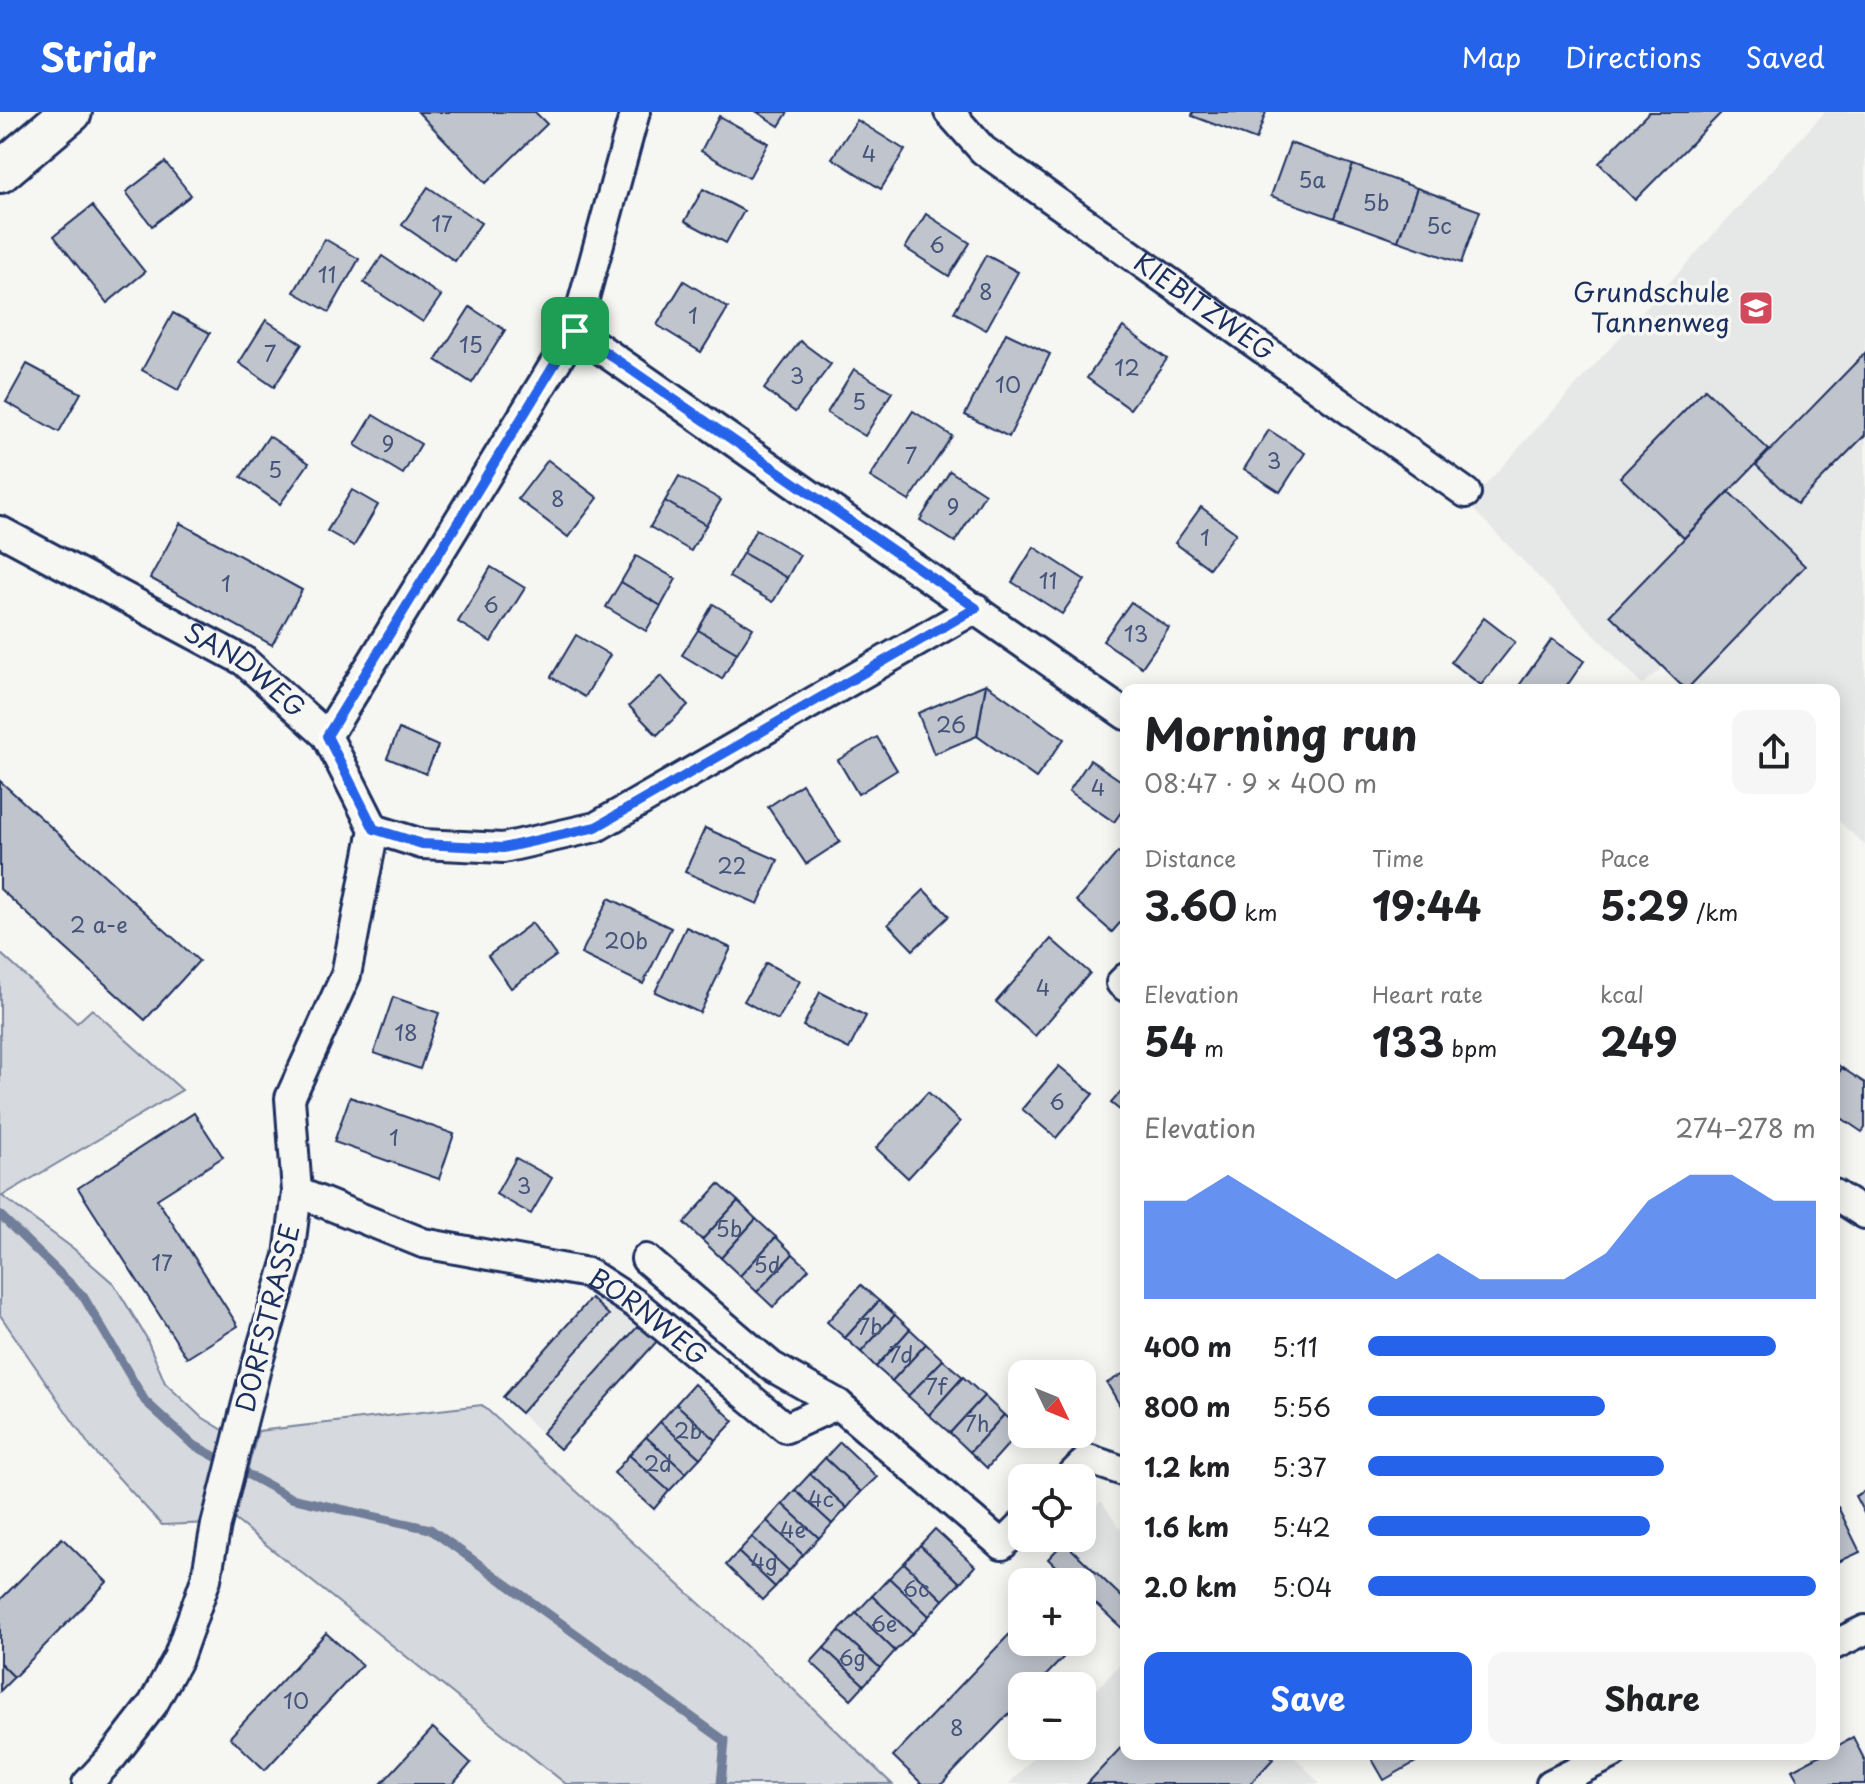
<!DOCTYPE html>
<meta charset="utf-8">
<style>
body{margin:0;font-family:"Playpen Sans",sans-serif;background:#f6f6f6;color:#202124;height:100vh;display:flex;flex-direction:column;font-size:30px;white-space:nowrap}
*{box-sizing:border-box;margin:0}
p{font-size:26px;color:#757577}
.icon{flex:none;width:44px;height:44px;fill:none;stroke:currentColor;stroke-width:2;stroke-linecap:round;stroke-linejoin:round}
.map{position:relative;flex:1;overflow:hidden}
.panel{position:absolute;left:1120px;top:572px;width:720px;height:1076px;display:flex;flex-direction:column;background:#fff;border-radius:16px;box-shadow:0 4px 20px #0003}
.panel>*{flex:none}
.needle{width:52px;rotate:133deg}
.fabs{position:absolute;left:1008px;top:1248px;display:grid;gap:16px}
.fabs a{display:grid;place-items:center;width:88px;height:88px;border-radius:16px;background:#fff;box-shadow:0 4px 20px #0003;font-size:40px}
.pin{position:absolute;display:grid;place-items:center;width:68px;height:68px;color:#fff;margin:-34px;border-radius:16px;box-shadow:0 4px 12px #0006}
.round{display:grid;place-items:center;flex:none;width:84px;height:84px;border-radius:16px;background:#f6f6f6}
.head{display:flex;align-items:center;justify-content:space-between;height:136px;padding:0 24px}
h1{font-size:44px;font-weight:700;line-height:60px}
.stats{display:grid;grid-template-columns:repeat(3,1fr);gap:12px;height:136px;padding:8px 24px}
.stats div{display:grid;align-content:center}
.stats b{font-size:40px;font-weight:700}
.stats small{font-size:22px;font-weight:400}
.stats p{font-size:22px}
.chart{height:224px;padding:16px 24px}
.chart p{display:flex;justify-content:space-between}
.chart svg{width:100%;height:144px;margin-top:8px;fill:#2563eb;opacity:.7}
.cta{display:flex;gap:16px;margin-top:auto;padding:16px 24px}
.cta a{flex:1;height:92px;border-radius:16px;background:#2563eb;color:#fff;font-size:32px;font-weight:700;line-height:92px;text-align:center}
.cta a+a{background:#f6f6f6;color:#202124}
ul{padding:0 24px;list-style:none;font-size:26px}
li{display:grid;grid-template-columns:128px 96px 1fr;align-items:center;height:60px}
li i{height:20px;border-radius:10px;background:#2563eb}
header{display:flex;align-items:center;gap:48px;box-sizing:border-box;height:112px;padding:0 40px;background:#2563eb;color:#fff}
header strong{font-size:38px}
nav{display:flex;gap:44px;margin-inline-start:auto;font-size:28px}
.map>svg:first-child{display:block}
.built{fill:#e6e7e7}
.green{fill:#d6d9dd;stroke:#78849e;stroke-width:2}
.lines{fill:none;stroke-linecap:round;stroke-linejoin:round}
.stream{stroke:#717e99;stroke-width:9}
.building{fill:#c0c4cd;stroke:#1b2f5e;stroke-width:2}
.street-casing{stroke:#1b2f5e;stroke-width:34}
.secondary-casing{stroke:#1b2f5e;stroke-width:46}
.street{stroke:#f6f6f2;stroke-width:28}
.secondary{stroke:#f6f6f2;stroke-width:40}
.route-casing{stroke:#fff;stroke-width:16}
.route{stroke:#2563eb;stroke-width:10}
.labels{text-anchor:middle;stroke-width:7;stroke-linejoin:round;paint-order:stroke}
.number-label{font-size:22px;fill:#44547a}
.poi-label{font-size:26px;fill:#1b2f5e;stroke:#f6f6f2;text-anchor:end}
.street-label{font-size:26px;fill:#1b2f5e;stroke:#f6f6f2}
</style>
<header>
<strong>Stridr</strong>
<nav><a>Map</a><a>Directions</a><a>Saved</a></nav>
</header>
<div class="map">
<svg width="1865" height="1672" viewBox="0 0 1865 1672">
<rect width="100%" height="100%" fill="#f6f6f2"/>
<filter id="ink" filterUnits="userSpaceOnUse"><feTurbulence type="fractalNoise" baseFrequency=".0125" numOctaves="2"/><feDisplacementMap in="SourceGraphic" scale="16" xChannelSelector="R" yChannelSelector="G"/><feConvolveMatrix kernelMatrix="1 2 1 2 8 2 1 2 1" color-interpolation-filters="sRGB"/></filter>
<g filter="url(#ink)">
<g class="built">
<polygon points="1825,0 1865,0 1865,733 1834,705 1834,578 1687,578 1666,553 1642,572 1468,392"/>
<polygon points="599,1177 640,1212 542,1321 521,1301 609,1203 591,1186"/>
<polygon points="1101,1389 1126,1425 1126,1489 1064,1430 1067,1426 1082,1426 1082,1409"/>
<polygon points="1126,1546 1126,1642 1292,1642 1320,1672 1009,1672 1044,1634 1082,1634 1082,1593"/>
</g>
<g class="green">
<polygon points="0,841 77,911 92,897 182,978 2,1084 74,1137 114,1172 146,1225 165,1271 200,1304 233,1324 212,1411 162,1413 91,1336 0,1203"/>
<polygon points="482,1293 790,1574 892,1672 566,1672 234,1407 258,1319"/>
</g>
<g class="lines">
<polyline class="stream" points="0,1103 83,1184 145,1289 192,1332 291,1386 430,1417 725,1629 721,1672"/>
</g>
<g class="building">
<polygon points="418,0 535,0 547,12 486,71"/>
<polygon points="757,0 788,0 779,14"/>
<polygon points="1193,0 1266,0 1256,28 1192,4"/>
<polygon points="1649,0 1722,0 1635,88 1599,51"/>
<polygon points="719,4 768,31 749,66 701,39"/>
<polygon points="857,8 905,38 881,77 832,46"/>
<polygon points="1290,31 1353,53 1334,106 1271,84"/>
<polygon points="165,50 191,83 152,114 126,80"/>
<polygon points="1353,53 1417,76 1398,129 1334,106"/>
<polygon points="428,75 481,111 455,149 402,113"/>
<polygon points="1417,76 1480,99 1461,151 1398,129"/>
<polygon points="703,77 744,99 726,131 685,109"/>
<polygon points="92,94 145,160 107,191 54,124"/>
<polygon points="926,102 970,131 949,164 905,136"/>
<polygon points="325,127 359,147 329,200 294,180"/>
<polygon points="986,143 1018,160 986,218 954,200"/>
<polygon points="382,144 441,184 423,210 364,171"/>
<polygon points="684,169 728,196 701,240 657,213"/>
<polygon points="470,195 505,218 472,271 436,248"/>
<polygon points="173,201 210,221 178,278 142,258"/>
<polygon points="266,208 302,232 274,275 239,251"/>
<polygon points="1123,215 1167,247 1130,297 1087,266"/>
<polygon points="1006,221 1050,242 1009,325 965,303"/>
<polygon points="800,229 831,252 795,300 764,277"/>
<polygon points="1865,241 1865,323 1797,392 1756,353"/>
<polygon points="27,252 81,281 59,320 6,290"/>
<polygon points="854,257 892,280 865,324 827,301"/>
<polygon points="1705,277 1769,338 1684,426 1620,365"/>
<polygon points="913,299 952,324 909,389 870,365"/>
<polygon points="373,303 421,332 403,362 355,333"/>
<polygon points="1269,318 1305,341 1280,380 1244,357"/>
<polygon points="269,324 309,351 280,392 241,365"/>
<polygon points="548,348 598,386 568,425 518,387"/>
<polygon points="950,359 985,382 955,430 920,408"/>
<polygon points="679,364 721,388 706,413 665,389"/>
<polygon points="352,378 378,393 354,434 327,419"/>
<polygon points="1729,380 1805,454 1686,578 1610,503"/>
<polygon points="665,389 706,413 691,439 650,415"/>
<polygon points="1201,395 1236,421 1209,456 1175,431"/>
<polygon points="180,411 302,478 272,533 150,466"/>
<polygon points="756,417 800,443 787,466 743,441"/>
<polygon points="1034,435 1085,468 1062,502 1012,470"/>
<polygon points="743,441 787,466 773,490 729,465"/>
<polygon points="636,444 676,467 661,494 621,470"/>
<polygon points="491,455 525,476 491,530 458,510"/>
<polygon points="621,470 661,494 646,519 606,495"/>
<polygon points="1131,490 1169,516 1142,555 1103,529"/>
<polygon points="713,492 753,516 737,541 698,518"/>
<polygon points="1484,506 1515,530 1481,573 1451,550"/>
<polygon points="698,518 737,541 722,567 682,543"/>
<polygon points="576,523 610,543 585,585 551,565"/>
<polygon points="1552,527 1584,549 1564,578 1516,578"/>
<polygon points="661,564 688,593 657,623 629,594"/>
<polygon points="986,572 1064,627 1036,666 977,624"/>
<polygon points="986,572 977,624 934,642 918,601"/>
<polygon points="399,617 438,634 426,662 387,646"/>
<polygon points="877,625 897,658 858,682 838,648"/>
<polygon points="1090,648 1126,672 1126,693 1114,710 1069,679"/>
<polygon points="0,669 199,849 145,908 0,777"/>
<polygon points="802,672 840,730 806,752 768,695"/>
<polygon points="705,716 778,748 758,792 685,760"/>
<polygon points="1118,740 1126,746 1126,804 1112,820 1076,789"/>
<polygon points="924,778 949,804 913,838 888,812"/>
<polygon points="609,786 671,816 643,872 581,842"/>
<polygon points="532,811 556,844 511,876 488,844"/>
<polygon points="686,815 731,836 700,901 655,880"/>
<polygon points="1051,827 1090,861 1035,924 996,890"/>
<polygon points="766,851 800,869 778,908 744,889"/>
<polygon points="820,880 866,904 849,937 803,914"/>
<polygon points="393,885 439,901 420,957 374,941"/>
<polygon points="1834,950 1842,956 1834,968"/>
<polygon points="1059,954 1093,982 1056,1026 1022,997"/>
<polygon points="1842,956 1865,971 1865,1016 1862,1020 1834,1001 1834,968"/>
<polygon points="1126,974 1126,1003 1111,991"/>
<polygon points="928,980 960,1010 908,1066 876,1036"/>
<polygon points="350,985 454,1022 439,1067 334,1030"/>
<polygon points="194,1001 223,1045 157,1087 238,1214 187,1246 78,1076"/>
<polygon points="516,1046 552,1066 531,1102 496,1082"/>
<polygon points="719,1072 738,1089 702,1128 684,1111"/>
<polygon points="738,1089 756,1107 721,1146 702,1128"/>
<polygon points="756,1107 776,1125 740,1164 721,1146"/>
<polygon points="776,1125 793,1142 757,1180 740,1164"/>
<polygon points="793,1142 809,1157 773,1195 757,1180"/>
<polygon points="861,1173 879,1189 845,1226 827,1210"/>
<polygon points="591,1186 609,1203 521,1301 503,1285"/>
<polygon points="879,1189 895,1203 861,1240 845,1226"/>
<polygon points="895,1203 910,1217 876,1255 861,1240"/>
<polygon points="640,1212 658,1228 560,1337 542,1321"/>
<polygon points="910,1217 926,1232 892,1269 876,1255"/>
<polygon points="926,1232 943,1248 908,1284 892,1269"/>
<polygon points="943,1248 963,1265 929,1303 908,1284"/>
<polygon points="1126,1260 1126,1304 1107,1271"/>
<polygon points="963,1265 984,1284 950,1321 929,1303"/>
<polygon points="694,1272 734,1309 716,1328 676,1292"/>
<polygon points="984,1284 1004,1303 970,1340 950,1321"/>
<polygon points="676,1292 716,1328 700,1346 660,1310"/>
<polygon points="1004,1303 1021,1318 987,1356 970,1340"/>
<polygon points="660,1310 700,1346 686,1361 646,1325"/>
<polygon points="646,1325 686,1361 669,1379 629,1343"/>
<polygon points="840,1330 877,1365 861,1380 825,1346"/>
<polygon points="629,1343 669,1379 654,1397 614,1361"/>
<polygon points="825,1346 861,1380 847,1396 810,1362"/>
<polygon points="810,1362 847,1396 832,1412 795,1378"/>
<polygon points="795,1378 832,1412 819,1426 782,1392"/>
<polygon points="1865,1379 1865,1403 1855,1384"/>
<polygon points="782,1392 819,1426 803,1443 767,1409"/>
<polygon points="1838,1395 1860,1440 1834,1452 1834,1397"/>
<polygon points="767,1409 803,1443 789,1459 752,1425"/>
<polygon points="935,1417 975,1454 960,1471 920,1433"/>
<polygon points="752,1425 789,1459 775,1475 738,1440"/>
<polygon points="62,1426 107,1470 14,1565 0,1551 0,1488"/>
<polygon points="1064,1430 1126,1489 1126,1520 1082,1479 1082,1470 1072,1470 1048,1447"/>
<polygon points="920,1433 960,1471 943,1488 904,1451"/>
<polygon points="738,1440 775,1475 762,1488 726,1453"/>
<polygon points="904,1451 943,1488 929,1504 889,1466"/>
<polygon points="889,1466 929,1504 912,1522 872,1484"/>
<polygon points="872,1484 912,1522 895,1539 856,1501"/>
<polygon points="856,1501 895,1539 880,1556 839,1519"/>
<polygon points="1022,1509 1022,1530 1078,1530 1036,1574 1022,1574 1022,1588 942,1672 922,1672 893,1644"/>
<polygon points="839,1519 880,1556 864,1573 824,1536"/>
<polygon points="326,1521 362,1553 265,1658 230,1625"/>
<polygon points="824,1536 864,1573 851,1587 811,1550"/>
<polygon points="0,1551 14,1565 0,1579"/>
<polygon points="433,1616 471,1651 453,1672 381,1672"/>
<polygon points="1853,1625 1865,1649 1865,1672 1800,1672 1792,1658 1822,1642 1834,1642 1834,1636"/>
<polygon points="1126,1630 1126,1642 1267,1642 1273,1647 1250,1672 1087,1672"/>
<polygon points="1369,1642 1425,1642 1426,1644 1384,1668"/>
</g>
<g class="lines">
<defs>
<g id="street">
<path id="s1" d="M949,0L983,38L1466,381"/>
<polyline points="575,219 1126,603"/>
<path id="s2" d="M0,419L244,549L327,624L374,717L346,863L290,986L297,1080L289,1144L256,1256L216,1413L206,1467L178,1546L153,1592L112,1645L87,1672"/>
<polyline points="327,624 575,219 635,0"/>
<polyline points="374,717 422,732 503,736 596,715 976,496"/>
<polyline points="1126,866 1121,871 1126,875"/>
<path id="s3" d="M297,1080L423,1131L588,1161L636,1192L786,1316L838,1292L1002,1433L1022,1413"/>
<polyline points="1834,1082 1865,1102"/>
<polyline points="646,1147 771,1254 838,1292"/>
<polyline points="1069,1366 1088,1347 1126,1360"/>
<polyline points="1834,1533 1865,1518"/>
<polyline points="1551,1672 1612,1642"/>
</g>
<polyline id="secondary" points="0,60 71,0"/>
</defs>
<use href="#street" class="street-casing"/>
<use href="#secondary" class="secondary-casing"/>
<use href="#street" class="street"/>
<use href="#secondary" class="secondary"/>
</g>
</g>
<g class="lines" filter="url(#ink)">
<defs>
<polygon id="route" points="575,219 976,496 596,715 503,736 422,732 374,717 327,624"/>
</defs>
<use href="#route" class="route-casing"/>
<use href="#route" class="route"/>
</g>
<defs>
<symbol id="school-square" viewBox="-11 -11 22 22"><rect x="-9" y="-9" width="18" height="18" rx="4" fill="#d1495b" stroke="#f6f6f2"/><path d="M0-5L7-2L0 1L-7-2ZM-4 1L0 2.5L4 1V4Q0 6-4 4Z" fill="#fff"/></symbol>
</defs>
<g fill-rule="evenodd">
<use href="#school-square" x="1736" y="176" width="40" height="40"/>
</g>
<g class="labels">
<g class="number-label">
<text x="869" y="50">4</text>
<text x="1312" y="76">5a</text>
<text x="1376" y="99">5b</text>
<text x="442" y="120">17</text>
<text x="1439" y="122">5c</text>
<text x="937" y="141">6</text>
<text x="327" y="171">11</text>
<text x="986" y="188">8</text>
<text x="693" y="212">1</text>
<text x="471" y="241">15</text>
<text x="270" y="250">7</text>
<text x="1127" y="264">12</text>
<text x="797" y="272">3</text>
<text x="1008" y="281">10</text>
<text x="859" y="298">5</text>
<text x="388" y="340">9</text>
<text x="911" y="352">7</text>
<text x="1274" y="357">3</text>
<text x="275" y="366">5</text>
<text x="558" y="395">8</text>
<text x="953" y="403">9</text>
<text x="1205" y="434">1</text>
<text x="1048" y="477">11</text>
<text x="226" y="480">1</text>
<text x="491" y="501">6</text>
<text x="1136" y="530">13</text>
<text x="951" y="621">26</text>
<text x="1098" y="684">4</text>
<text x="732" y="762">22</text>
<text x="99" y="821">2 a-e</text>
<text x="626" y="837">20b</text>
<text x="1043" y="884">4</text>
<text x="406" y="929">18</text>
<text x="1057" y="998">6</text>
<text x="394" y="1034">1</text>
<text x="524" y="1082">3</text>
<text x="729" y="1125">5b</text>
<text x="162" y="1159">17</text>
<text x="767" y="1161">5d</text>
<text x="870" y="1223">7b</text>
<text x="901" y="1251">7d</text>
<text x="936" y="1283">7f</text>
<text x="977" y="1320">7h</text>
<text x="688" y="1327">2b</text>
<text x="658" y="1360">2d</text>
<text x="821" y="1395">4c</text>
<text x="793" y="1426">4e</text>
<text x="764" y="1458">4g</text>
<text x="916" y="1485">6c</text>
<text x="884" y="1520">6e</text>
<text x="852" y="1554">6g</text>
<text x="296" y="1597">10</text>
<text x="957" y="1624">8</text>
</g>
<g class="poi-label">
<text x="1730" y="190">Grundschule<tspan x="1730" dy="30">Tannenweg</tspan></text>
</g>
<g class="street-label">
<text dy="9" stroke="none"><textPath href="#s1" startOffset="322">KIEBITZWEG</textPath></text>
<text dy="9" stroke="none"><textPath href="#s2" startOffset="282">SANDWEG</textPath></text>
<text transform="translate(268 1206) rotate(-76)" y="9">DORFSTRASSE</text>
<text dy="9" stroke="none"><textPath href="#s3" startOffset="378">BORNWEG</textPath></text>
</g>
</g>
</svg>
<div class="fabs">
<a><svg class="needle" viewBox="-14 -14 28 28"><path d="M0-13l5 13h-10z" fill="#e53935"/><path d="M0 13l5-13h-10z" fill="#757577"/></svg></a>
<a><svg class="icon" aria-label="locate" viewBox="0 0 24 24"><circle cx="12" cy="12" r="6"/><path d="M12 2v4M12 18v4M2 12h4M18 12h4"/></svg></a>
<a>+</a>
<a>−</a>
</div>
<div class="pin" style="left:575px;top:219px;background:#1e9e55"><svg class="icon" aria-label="arrive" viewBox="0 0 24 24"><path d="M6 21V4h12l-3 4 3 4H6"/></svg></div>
<section class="panel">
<div class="head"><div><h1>Morning run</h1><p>08:47 · 9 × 400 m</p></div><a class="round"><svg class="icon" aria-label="share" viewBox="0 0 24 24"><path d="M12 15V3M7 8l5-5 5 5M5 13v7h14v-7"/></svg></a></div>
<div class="stats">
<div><p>Distance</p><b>3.60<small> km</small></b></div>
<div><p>Time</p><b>19:44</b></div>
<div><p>Pace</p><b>5:29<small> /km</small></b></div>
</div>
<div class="stats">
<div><p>Elevation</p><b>54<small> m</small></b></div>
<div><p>Heart rate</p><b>133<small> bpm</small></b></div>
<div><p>kcal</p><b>249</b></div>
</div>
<div class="chart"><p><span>Elevation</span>274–278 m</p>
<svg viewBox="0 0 160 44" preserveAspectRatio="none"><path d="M0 44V14L10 14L20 6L30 14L40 22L50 30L60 38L70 30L80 38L90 38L100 38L110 30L120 14L130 6L140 6L150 14L160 14V44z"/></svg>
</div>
<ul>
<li><b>400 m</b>5:11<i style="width:91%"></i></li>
<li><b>800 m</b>5:56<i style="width:53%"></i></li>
<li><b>1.2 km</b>5:37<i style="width:66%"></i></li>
<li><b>1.6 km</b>5:42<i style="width:63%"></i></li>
<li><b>2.0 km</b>5:04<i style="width:100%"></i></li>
</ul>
<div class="cta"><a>Save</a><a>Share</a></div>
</section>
</div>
